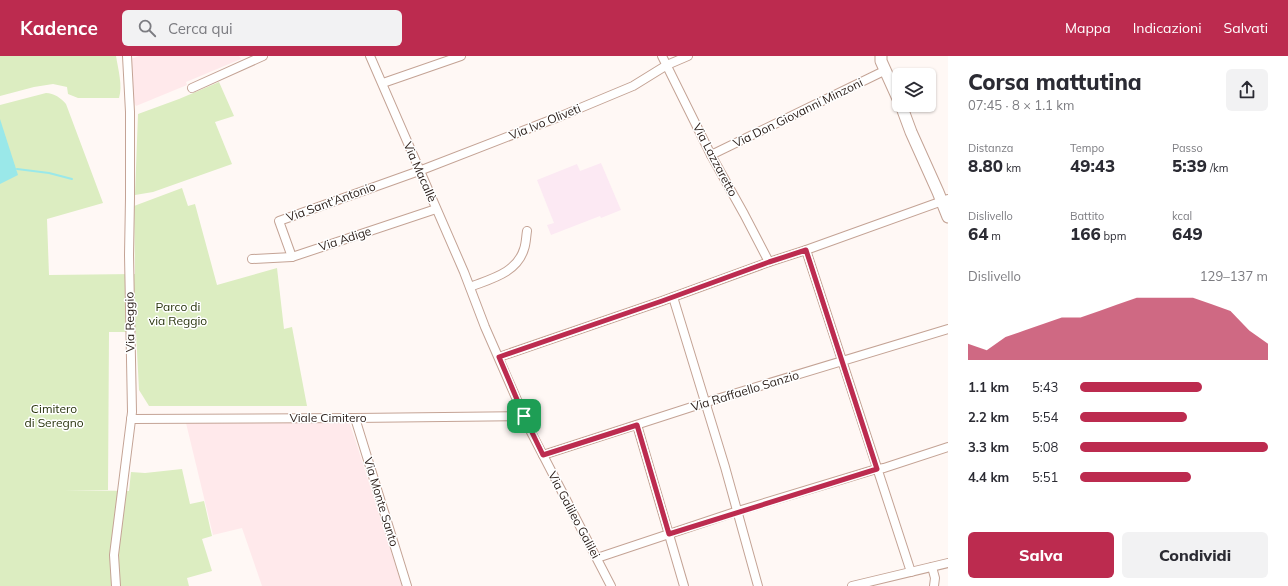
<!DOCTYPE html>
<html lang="it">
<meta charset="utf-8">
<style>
body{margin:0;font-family:Mulish,sans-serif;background:#f2f2f3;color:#2b2b33;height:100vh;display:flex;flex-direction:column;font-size:15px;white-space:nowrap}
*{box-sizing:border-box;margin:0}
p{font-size:13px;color:#7c7c81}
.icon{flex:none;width:22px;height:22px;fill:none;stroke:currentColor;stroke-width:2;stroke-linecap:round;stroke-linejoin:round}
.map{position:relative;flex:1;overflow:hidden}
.side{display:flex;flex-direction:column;background:#fff;width:340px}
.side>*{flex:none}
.fabs{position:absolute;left:892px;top:12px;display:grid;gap:8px}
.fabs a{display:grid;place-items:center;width:44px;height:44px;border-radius:6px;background:#fff;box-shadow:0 1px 3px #0004;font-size:20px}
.pin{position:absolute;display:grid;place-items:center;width:34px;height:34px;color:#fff;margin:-17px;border-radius:8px;box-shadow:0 2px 6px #0006}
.round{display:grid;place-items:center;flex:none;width:42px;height:42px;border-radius:6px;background:#f2f2f3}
.head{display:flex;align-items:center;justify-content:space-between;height:68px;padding:0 20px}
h1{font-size:22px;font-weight:800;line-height:30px}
.stats{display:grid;grid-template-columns:repeat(3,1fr);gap:6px;height:68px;padding:4px 20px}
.stats div{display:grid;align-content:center}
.stats b{font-size:17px;font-weight:800}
.stats small{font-size:11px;font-weight:400}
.stats p{font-size:11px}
.chart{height:112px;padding:8px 20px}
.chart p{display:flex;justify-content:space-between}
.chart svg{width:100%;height:72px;margin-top:4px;fill:#bc2b4f;opacity:.7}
.button{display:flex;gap:8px;margin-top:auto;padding:8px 20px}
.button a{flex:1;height:46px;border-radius:6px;background:#bc2b4f;color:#fff;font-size:16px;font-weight:800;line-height:46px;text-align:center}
.button a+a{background:#f2f2f3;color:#2b2b33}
ul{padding:0 20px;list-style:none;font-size:13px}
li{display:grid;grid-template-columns:64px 48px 1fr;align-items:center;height:30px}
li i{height:10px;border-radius:5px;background:#bc2b4f}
header{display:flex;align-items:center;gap:24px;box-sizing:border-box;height:56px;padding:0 20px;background:#bc2b4f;color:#fff}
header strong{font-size:19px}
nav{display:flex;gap:22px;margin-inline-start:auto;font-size:14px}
.search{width:280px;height:36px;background:#f2f2f3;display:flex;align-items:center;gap:10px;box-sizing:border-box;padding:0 14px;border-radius:6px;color:#7c7c81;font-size:15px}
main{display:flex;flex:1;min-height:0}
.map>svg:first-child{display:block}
.industrial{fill:#ffe9eb}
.medical{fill:#fce9f3}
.green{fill:#dcedc1}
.water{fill:#9ae8e9}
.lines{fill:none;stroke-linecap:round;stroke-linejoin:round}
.stream{stroke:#9ae8e9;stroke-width:2}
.minor-casing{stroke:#c4a395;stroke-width:10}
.major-casing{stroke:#c4a395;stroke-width:13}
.minor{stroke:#fff;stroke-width:8}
.major{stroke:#fff;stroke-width:11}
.route-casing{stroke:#fff;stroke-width:8}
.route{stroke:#bc2b4f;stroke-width:5}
.labels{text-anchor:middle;stroke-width:3;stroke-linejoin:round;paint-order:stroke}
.street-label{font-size:12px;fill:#291d18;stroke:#fff}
.park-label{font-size:12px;fill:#28340c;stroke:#fff}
</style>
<header>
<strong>Kadence</strong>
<div class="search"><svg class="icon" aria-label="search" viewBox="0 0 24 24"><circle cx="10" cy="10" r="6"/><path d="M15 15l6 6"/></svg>Cerca qui</div>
<nav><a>Mappa</a><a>Indicazioni</a><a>Salvati</a></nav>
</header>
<main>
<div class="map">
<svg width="948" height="530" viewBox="0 0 948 530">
<rect width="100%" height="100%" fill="#fff8f5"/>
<g class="industrial">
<polygon points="139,0 239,0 241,3 186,26 187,29 136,50 133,45 131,3"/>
<polygon points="349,366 355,383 402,530 262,530 242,472 213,479 186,367"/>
</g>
<polygon class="medical" points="601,107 621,154 601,162 600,160 551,179 547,169 554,167 537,124 577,108 580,115"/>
<g class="green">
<path d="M0,0H116C118,13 123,30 119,42H78L68,38L67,31L53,28L34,31L0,40Z"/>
<polygon points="219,26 234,60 215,66 232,108 153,136 135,139 138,58 179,43"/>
<path d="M46,37C54,37 61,42 66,48L103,147L47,163L49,219L135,218L134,150L182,132L188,150L195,148L217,229L277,212L284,273L292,271L307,350H149L139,334L136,276H109L108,434H64L129,435L131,416L145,417L182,413L190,448L204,445L212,480L202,483L212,515L187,522L189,530H0V49Z"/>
</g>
<polygon class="water" points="0,63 18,119 0,128"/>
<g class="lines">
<polyline class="stream" points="17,113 49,117 72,123"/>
<defs>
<g id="minor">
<polyline points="370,0 464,216 485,271 531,376 611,530"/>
<polyline points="662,0 711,99 744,158 769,206"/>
<polyline points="383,27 461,0"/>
<polyline points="192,32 263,0"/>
<polyline points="711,99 886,14"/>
<polyline points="806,194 911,516"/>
<polyline points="292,201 279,165 419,115 561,60 633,30 667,9 688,0"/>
<polyline points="252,203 292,201 436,153"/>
<path d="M470,231C490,223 517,217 524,193C526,188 526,181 527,175"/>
<polyline points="673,241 725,411 758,530"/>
<polyline points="499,301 662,245 769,206 806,194 948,143"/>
<polyline points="355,362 407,530"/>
<polyline points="131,363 355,362 524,360"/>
<polyline points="637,369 684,530"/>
<polyline points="543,399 707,346 948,273"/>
<polyline points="597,502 738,455 873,414 884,412 948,391"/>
<polyline points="932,511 935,522 934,530"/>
<polyline points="116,530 114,499 132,356 129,199 130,142 130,56 127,0"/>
<polyline points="852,530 948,507"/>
</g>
<g id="major">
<polyline points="881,0 881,5 899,45"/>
<polyline points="901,49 911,76 938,136 948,161"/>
</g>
</defs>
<use href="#minor" class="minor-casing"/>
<use href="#major" class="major-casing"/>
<use href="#minor" class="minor"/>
<use href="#major" class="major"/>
</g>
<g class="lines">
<defs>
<polygon id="route" points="806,194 877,413 669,478 637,369 543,399 524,360 499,301 662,245 769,206"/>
</defs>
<use href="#route" class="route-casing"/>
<use href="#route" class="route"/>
</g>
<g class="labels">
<g class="street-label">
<text transform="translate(798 57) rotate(-26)" y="4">Via Don Giovanni Minzoni</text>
<text transform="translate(545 66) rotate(-22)" y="4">Via Ivo Oliveti</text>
<text transform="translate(715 104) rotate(62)" y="4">Via Lazzaretto</text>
<text transform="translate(420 116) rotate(66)" y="4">Via Macallè</text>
<text transform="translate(331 146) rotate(-20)" y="4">Via Sant'Antonio</text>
<text transform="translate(345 183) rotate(-18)" y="4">Via Adige</text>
<text transform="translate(130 266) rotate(-91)" y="4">Via Reggio</text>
<text transform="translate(745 335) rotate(-17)" y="4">Via Raffaello Sanzio</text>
<text x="328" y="366">Viale Cimitero</text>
<text transform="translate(381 446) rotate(73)" y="4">Via Monte Santo</text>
<text transform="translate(574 459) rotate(62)" y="4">Via Galileo Galilei</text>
</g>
<g class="park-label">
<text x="178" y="255">Parco di<tspan x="178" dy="14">via Reggio</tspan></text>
<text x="54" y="357">Cimitero<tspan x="54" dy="14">di Seregno</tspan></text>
</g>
</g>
</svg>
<div class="fabs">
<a><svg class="icon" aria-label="layers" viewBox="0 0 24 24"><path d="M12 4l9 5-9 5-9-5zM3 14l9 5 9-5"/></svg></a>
</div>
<div class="pin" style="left:524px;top:360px;background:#1e9e55"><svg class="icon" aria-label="arrive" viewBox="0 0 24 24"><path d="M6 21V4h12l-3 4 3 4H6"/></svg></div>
</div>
<section class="side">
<div class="head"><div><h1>Corsa mattutina</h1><p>07:45 · 8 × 1.1 km</p></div><a class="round"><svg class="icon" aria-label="share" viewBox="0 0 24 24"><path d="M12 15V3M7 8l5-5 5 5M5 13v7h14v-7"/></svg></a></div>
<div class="stats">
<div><p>Distanza</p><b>8.80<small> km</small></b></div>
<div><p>Tempo</p><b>49:43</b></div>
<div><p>Passo</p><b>5:39<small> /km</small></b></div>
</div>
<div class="stats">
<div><p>Dislivello</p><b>64<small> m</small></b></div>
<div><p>Battito</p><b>166<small> bpm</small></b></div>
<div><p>kcal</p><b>649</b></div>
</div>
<div class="chart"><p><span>Dislivello</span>129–137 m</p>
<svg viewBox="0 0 160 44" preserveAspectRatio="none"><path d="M0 44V34L10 38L20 30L30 26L40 22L50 18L60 18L70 14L80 10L90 6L100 6L110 6L120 6L130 10L140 14L150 26L160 34V44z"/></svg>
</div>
<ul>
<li><b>1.1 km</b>5:43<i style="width:65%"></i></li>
<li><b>2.2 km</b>5:54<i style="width:57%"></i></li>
<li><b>3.3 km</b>5:08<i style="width:100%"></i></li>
<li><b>4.4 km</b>5:51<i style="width:59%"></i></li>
</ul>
<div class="button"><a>Salva</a><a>Condividi</a></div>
</section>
</main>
